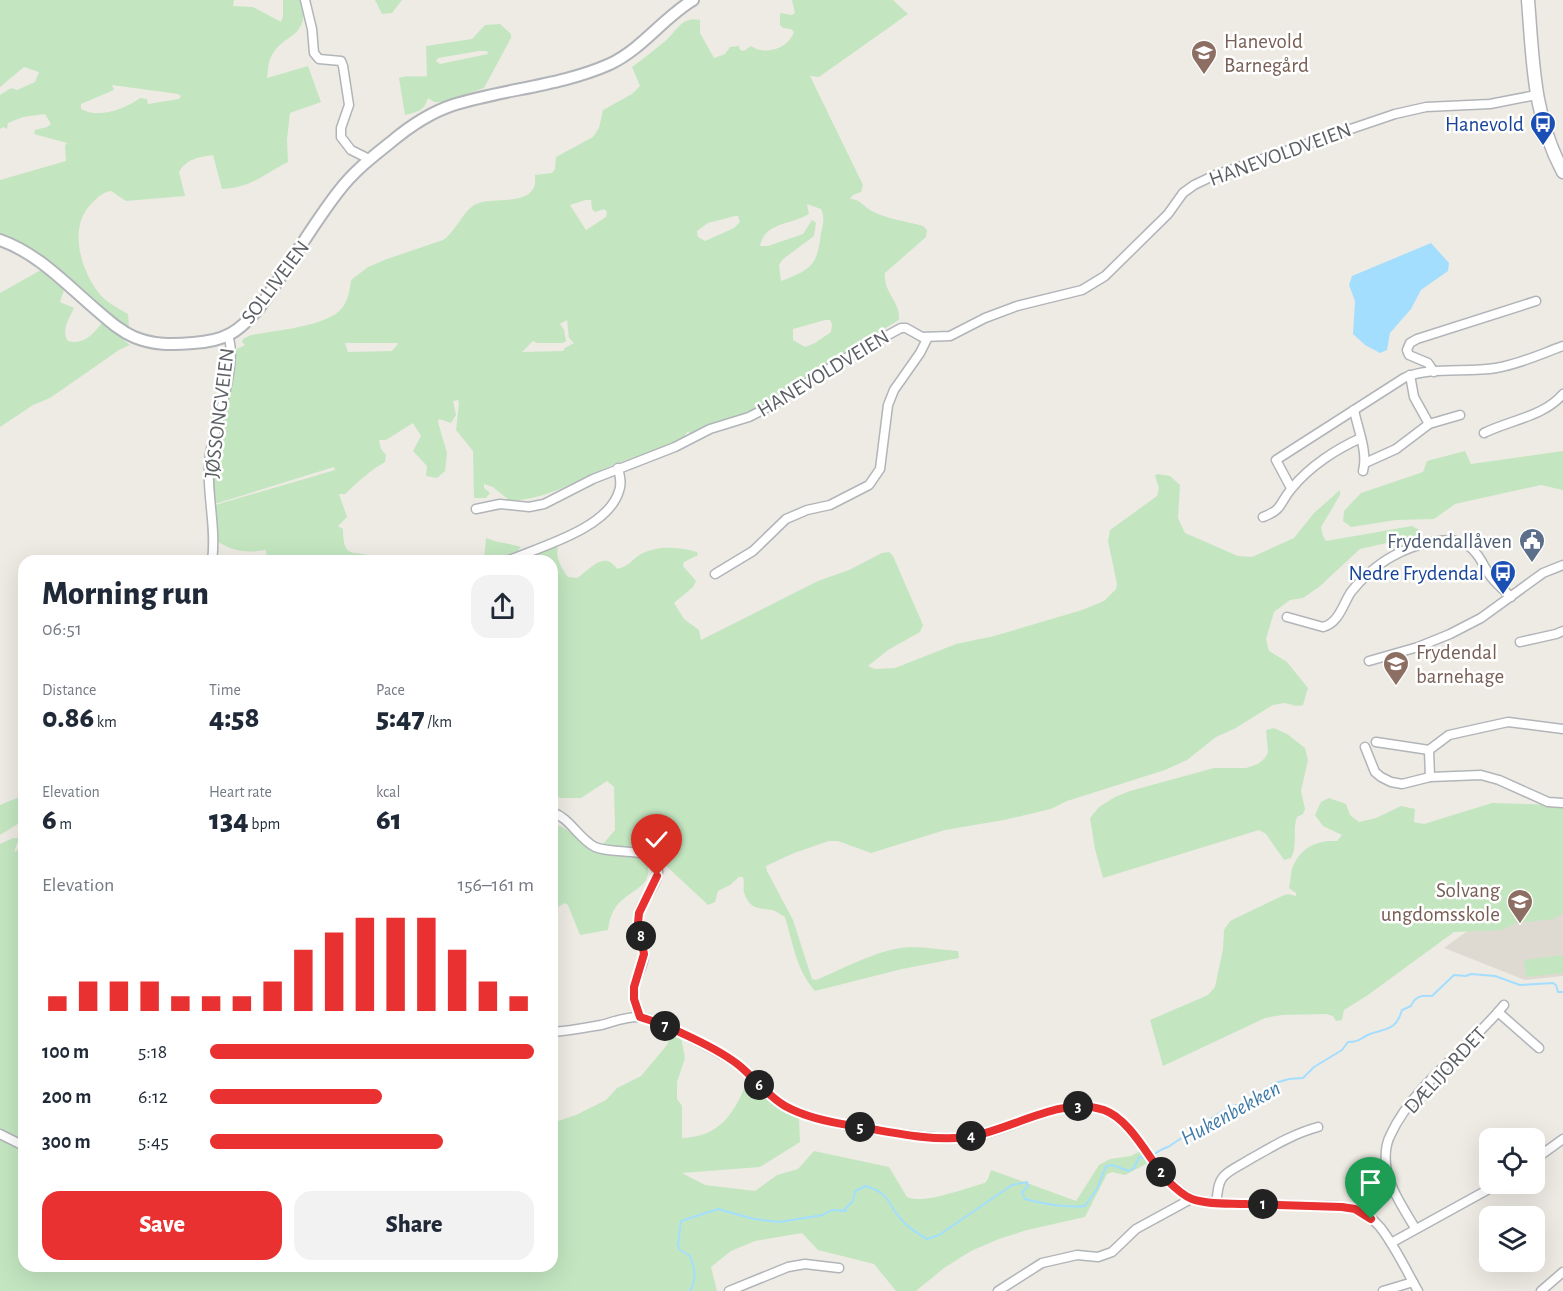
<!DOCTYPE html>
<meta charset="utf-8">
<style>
body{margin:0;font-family:"Alegreya Sans",sans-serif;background:#f2f2f3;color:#1f2937;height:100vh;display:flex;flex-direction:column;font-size:22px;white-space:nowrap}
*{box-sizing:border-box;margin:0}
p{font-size:20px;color:#747a83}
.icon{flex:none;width:33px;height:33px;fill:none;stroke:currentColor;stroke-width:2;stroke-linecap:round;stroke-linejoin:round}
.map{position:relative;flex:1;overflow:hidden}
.drawer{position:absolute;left:18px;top:555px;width:540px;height:717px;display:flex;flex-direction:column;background:#fff;border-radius:18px;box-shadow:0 6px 24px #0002}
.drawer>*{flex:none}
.controls{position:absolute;left:1479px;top:1128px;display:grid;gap:12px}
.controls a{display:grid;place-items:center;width:66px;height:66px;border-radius:12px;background:#fff;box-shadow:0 6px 24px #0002;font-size:30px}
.pin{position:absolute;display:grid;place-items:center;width:51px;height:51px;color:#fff;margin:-62px -26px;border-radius:50% 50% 50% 0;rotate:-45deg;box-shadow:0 0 6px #0007}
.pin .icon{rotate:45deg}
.km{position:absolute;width:30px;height:30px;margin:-15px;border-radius:50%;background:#222;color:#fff;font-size:16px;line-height:30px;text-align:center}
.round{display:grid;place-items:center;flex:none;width:63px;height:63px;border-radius:18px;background:#f2f2f3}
.head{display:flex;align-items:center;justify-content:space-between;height:102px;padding:0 24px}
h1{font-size:33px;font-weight:800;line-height:45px}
.figures{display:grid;grid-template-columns:repeat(3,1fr);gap:9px;height:102px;padding:6px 24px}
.figures div{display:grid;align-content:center}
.figures b{font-size:30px;font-weight:800}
.figures small{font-size:16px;font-weight:400}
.figures p{font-size:16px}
.chart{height:168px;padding:12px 24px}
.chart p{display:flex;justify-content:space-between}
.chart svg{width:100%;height:108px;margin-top:6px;stroke:#e83130;stroke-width:6}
.button{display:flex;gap:12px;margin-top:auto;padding:12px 24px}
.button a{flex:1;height:69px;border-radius:18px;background:#e83130;color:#fff;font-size:24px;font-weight:800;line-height:69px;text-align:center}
.button a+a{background:#f2f2f3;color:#1f2937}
ul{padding:0 24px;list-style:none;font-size:20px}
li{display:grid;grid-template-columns:96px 72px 1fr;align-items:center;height:45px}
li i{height:15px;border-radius:8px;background:#e83130}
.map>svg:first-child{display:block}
.education{fill:#dedad2}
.green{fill:#c3e6c0;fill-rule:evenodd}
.water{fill:#a4defe}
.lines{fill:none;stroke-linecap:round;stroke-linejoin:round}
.stream{stroke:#a4defe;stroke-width:2}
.minor-casing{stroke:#b1b5b9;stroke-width:11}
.tertiary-casing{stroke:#b1b5b9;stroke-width:14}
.secondary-casing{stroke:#b0b4b9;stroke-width:15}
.minor{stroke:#fff;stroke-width:8}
.tertiary{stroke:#fff;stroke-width:10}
.secondary{stroke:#fff;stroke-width:12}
.route-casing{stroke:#fff;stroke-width:12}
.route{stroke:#e83130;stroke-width:8}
.labels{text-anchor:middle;stroke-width:5;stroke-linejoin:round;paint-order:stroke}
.education-label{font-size:21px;fill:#785e54;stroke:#fff;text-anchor:start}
.transit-label{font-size:21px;fill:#164399;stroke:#fff;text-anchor:end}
.street-label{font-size:21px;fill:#5c6064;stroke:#fff}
.service-label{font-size:21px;fill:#4e5e75;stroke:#fff;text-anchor:end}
.water-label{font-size:22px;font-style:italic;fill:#3e7aa7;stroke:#fff}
</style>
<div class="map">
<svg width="1563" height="1291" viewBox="0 0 1563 1291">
<rect width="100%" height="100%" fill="#eeebe4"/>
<polygon class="education" points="1563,879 1563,976 1525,980 1444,948 1508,902"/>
<g class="green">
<path d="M0,0H234L233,6L253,7L281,22L283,16V0H302C310,41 282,31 270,59C268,65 268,72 267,78L308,66L321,102L290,113L287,140L288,162C264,174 251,188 222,189L213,155C199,157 186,159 179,172L185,196L126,201L111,191C103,192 98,197 92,203C68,226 80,268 98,292C105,302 118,308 128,314L129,328L62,275L0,235V180L66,161L65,146L67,143L34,134L35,130L47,127L51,124L45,114L23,117L8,123L7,129L3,127L0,129V95L11,88L17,90L35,82L39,72L24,67L0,87ZM112,85L178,94L181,96L179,99L148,104L147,99L140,98C125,109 99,119 81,109V104L114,90Z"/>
<polygon points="375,0 402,0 392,13 382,14"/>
<path d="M792,0H893L908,14L819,77L810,76L863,185L861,192L853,195L850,199C860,199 862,205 870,210C885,219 906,221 923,226L927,230L926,237L885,273C883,293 901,302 899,320L807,375L773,401L691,436L688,431L681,442C657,450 633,457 610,466C576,481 548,499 510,501L493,487L484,484V488L490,493L486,498H474L473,451L456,430L459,403L458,400L453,401L456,415L451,423L439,419L438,422L447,453L445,471L437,478L426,476L427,466L413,451L421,436L413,423L386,440H379L381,449L386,455L385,462C369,471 358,482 345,494H339L347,517L338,526L343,529C343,564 357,547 378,559V561H267L266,550C247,553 231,552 216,540L215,505L335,470L334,467L218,503H214L213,459L234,354L237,349L245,345L242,342L243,339L251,335C273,331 329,326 342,308C348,301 350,289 351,280L368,267L387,259L443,240C457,231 464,207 479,203C493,198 525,204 533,189C536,185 535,180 535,175L552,173L555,169L556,157L593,137L599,128L603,110L632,94L640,86L632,67C643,59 653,51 664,42C675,34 681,15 700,20V33L714,58L725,54L730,47L739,46L740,50L744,51L751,46C765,56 788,49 794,32L791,29L783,28L780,25V13L792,15L795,13ZM586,200H591L592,209L595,212L604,209L607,212L606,217L586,230L570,205ZM807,204L821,209C825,218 823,225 821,233C817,266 812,269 781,281L779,265L783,259L814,236L816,223L812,220L803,234L768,246H760C765,222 791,225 809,214ZM735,216H738L740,222L734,228L705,241L698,237L697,231L708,223ZM567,320L569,338L574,343L565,348L563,351L522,352L533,341L537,343H563L566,341L564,330L560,324ZM825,320H830L832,324L831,332L815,343L805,347L793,340V329ZM345,343H397L398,344L392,351L348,352Z"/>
<path d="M500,24L511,34V38L484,88L441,102H434L428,98C423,112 419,111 405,115L399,78C408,74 417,78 427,76L426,46L472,39L485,25ZM479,51H487L488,54L440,64L436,61L438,58Z"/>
<path d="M41,270L64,290L60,302L74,308C69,319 61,330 68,341C84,345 92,335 102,323L130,345L119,350L50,398L33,405L0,427V293Z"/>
<polygon points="1465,451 1471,464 1563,451 1563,490 1541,485 1455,504 1434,519 1396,520 1351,527 1343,521 1344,511 1361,493 1423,472 1427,461"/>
<path d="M1157,474L1170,476L1180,485L1178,518L1185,533L1238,556L1252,557L1294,538L1314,513L1340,490V495L1321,527L1323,536L1326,541L1412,526L1421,531L1417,536L1360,549L1319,587L1303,598L1290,600L1274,612L1266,639L1269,651L1287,662L1308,688L1303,705L1296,706L1285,703L1273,705L1234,729L1216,737L1187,760L1165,770L1067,801L1051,809L1004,820L945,830L871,853L838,841H829L794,853L766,866L767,871L793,920L812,979L816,980C845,968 878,949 910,947C926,947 943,950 958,951L959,958L902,969L815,991C796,970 793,943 785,917C781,915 777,911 772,910C760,908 751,910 745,895C742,889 745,883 743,877H739L730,885L718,891L715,902L708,905L661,861L650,856L646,861C655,884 635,888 621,901C613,908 609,920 608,930L580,935L568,905L565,903L552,910V823L562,827L594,848L603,844L615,830L614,787L607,781L581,798H559L552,783V561H538L535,557L538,552L554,546L558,548C555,558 562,569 568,577L577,578C591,569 604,550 617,569C630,566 631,560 641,554C658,545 679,547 697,552L698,555L684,562L683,566L696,581L693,587L674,603L684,619L699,630L701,640L818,581L849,570L882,553L889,552L893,556L923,625L920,632L888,650L868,666L875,669L895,668L956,644L994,636L1082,610L1104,601L1116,589L1117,584L1108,541L1110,530L1157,496L1159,488L1155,476Z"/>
<path d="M486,538C498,543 509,543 521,547L514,555L512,561H484Z"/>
<path d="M1274,728L1287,734L1305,748L1308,760L1301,791L1305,809L1303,814L1297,817C1292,831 1298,845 1291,858L1284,860L1266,834L1259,830L1103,878L1095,849L1090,818L1099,807L1115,797L1130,791L1214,768H1246L1258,764L1265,758L1268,752L1266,730Z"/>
<polygon points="17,798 24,798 24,820 0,835 0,805"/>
<path d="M1329,798L1346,804L1350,815L1359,822L1376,818L1401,806L1415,809L1414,822L1424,824L1492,803L1563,805V913L1554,919L1517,923L1502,930L1454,932L1368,995L1344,1010L1342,1020L1336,1021L1333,1016L1326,1014L1282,1015L1265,1018L1163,1066L1150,1020L1208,995L1215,987L1223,949L1224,930L1230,921L1282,896L1288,894L1296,896V893L1289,888C1291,881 1290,871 1294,864C1303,846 1318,840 1337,841L1342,835L1323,826L1315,815L1321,802Z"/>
<path d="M13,838H19L14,852L24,846V1266H552V1123L576,1115L606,1100L617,1088L641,1076L667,1045L669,1040L670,1031L681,1037L685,1058L677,1082V1099L682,1106V1138C720,1137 735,1113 748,1079L774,1106L799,1118L800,1142L760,1167L682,1173L705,1185L755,1191L777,1175L798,1169L814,1151L889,1167L907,1197C923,1205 966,1188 985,1183L988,1179L991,1170L1076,1201L1099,1165L1110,1159L1131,1156L1144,1149L1152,1161L1125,1175L1112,1172L1107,1174L1085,1217L1027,1230L999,1239L971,1251L944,1268L916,1291H896L874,1264L818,1250L802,1233L755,1241L731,1251L711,1267L717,1291H0V844Z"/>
<polygon points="1563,955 1563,973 1526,977 1524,960"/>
</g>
<polygon class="water" points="1431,243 1449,263 1448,271 1421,290 1411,309 1390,333 1387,350 1380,353 1365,345 1353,334 1355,301 1349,285 1352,276"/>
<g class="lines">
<path class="stream" d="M690,1291C697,1279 695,1269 690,1256L680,1250L678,1245L681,1221L718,1209L754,1219L779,1222L823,1215L832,1210L846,1211L844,1210L853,1201L855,1191L866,1186C892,1195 885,1201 900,1218C907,1227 917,1233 927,1239L939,1235L1012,1185L1027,1182L1028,1186L1022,1192L1025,1199C1044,1204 1065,1208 1085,1206L1097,1189L1106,1166L1112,1165L1129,1171L1134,1168L1139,1157C1152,1160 1156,1150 1168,1147L1218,1114L1233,1106L1248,1102L1272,1084L1289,1079L1303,1078L1314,1067L1342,1050L1348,1042C1360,1042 1360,1038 1370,1034C1386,1028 1396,1031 1402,1010L1411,1006C1415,996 1422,995 1432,996L1454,975L1466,976L1471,974L1495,976L1520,985L1553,983L1556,985L1558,992H1563"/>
<defs>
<g id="minor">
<polyline points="305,0 312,29 314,53 319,59 341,61 343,66 349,105 341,128 341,137 351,150 369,159"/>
<polyline points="1434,372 1428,363 1409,355 1407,350 1410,343 1417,339 1536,301"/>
<polyline points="1410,375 1414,397 1429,424"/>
<path d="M1354,410C1358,430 1368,452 1363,471"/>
<path d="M1484,433C1510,420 1543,417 1563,394"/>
<polyline points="1365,463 1396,449 1429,424 1460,415"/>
<path d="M1291,488L1276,460L1404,378C1429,366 1467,373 1496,368C1520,364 1541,354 1563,346"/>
<polyline points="476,509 500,504 529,507 544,504 593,479 675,447 710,429 749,417 772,405 844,359 901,328 906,328 922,337 950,336 985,318 1017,306 1082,290 1105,276 1168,214 1183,193 1194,185 1215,175 1395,114 1426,107 1490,104 1536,95"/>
<path d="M1263,517C1284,509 1279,503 1292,488C1309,467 1336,449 1361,438"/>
<path d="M212,561C217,526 205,490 210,454C215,425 239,362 228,336"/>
<path d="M507,561C539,547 608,529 619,491C622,484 620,476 618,468"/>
<polyline points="715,574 753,551 786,519 807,510 830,505 869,485 880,469 888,405 894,390 920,353 928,337"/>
<path d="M1287,617L1323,627C1339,623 1343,604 1351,592C1361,579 1378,564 1393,556C1410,546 1449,533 1467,545C1478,552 1482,563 1489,574C1494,582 1504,590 1511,597"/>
<polyline points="1520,642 1556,634 1563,631"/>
<polyline points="1369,661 1418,647 1450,634 1481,618 1543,573 1563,565"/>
<polyline points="1376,742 1429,750"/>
<polyline points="1365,747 1375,772 1381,777 1391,782 1402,784 1430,777 1481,775 1499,780 1548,802 1563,803"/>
<polyline points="1430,777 1429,750 1449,735 1508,722 1563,729"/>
<path d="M552,812C570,818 578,838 595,847C611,854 642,848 653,859C669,875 642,898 639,913C636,927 644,941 644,955C644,965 637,975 634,986C632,996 636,1007 640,1017"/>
<polyline points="1498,1012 1539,1048"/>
<path d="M552,1032C569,1031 584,1028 601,1025C613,1022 627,1016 640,1017C658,1019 726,1055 741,1067C756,1080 768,1097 785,1106C819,1125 891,1133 930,1137C951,1139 974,1138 994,1131C1028,1121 1067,1097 1103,1110C1138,1122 1154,1178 1189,1197C1204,1205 1226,1203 1243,1204C1266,1204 1289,1205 1312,1206C1327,1206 1342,1205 1356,1210C1365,1213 1374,1220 1380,1227C1395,1246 1406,1270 1418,1291"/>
<polyline points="0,1134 24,1146"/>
<polyline points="1534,1160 1563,1139"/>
<path d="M1216,1203C1218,1194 1217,1184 1223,1177C1229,1170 1239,1166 1247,1161C1270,1148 1292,1134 1318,1127"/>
<path d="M1415,1228C1404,1209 1389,1188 1386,1165C1385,1155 1386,1143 1391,1134C1413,1086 1470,1047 1504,1005"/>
<polyline points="1391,1243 1498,1184"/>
<polyline points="729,1291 788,1267 805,1264 839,1268"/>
<polyline points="998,1291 1042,1263 1077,1255 1098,1257 1112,1252 1136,1229 1191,1199"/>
<polyline points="1383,1291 1413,1282"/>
<polyline points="1541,1291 1563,1272"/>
</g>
<path id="tertiary" d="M0,240C37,253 64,282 93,307C106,318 118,330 134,337C153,345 172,345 193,343C225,341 239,332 259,308C287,270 310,228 338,192C353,172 372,157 391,142C410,126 429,113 453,105C504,89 561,86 610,64C642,49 663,18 693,0"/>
<path id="secondary" d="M1528,0C1533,62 1533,116 1563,172"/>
</defs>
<use href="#minor" class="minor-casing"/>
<use href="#tertiary" class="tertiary-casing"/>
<use href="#secondary" class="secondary-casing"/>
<use href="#minor" class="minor"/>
<use href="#tertiary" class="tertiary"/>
<use href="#secondary" class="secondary"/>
</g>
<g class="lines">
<defs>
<path id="route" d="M657,876L639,913L638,923L644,954L634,987V999L640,1017C667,1025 720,1049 741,1067C756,1080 768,1096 785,1106C805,1117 833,1123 855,1126C890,1132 932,1142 968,1137C1010,1131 1061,1095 1104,1110C1130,1119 1149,1159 1167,1180C1173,1186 1184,1196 1192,1199C1209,1205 1229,1203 1247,1204C1278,1205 1310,1206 1342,1207L1355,1209L1371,1219"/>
</defs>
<use href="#route" class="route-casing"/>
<use href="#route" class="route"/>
</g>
<defs>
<symbol id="school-pin" viewBox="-11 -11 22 30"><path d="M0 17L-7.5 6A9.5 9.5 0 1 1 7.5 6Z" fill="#8d6e63" stroke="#fff"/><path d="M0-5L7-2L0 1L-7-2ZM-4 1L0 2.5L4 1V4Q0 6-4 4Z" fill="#fff"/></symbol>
<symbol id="bus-pin" viewBox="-11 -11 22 30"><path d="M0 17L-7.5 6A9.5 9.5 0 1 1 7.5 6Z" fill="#1a4fb4" stroke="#fff"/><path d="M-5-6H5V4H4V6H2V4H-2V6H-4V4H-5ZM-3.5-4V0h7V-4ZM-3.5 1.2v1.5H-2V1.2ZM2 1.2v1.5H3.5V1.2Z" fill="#fff"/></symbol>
<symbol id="civic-pin" viewBox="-11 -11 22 30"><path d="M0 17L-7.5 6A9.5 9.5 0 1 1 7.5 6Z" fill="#5c6f8a" stroke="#fff"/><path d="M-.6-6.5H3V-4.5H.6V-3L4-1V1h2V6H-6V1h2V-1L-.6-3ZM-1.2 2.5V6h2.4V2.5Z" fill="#fff"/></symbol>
</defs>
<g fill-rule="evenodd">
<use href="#school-pin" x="1189" y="38" width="30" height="40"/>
<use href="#bus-pin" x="1528" y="109" width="30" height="40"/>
<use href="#civic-pin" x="1517" y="526" width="30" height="40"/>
<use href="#bus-pin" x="1488" y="558" width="30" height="40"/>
<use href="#school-pin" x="1381" y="649" width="30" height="40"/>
<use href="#school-pin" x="1505" y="887" width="30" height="40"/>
</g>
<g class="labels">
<g class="education-label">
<text x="1224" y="48">Hanevold<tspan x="1224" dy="24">Barnegård</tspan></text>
<text x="1416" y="659">Frydendal<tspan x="1416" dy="24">barnehage</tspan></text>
<text x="1500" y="897" text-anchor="end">Solvang<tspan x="1500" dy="24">ungdomsskole</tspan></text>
</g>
<g class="transit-label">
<text x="1524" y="131">Hanevold</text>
<text x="1484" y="580">Nedre Frydendal</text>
</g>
<g class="street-label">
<text transform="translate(1280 154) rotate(-20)" y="7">HANEVOLDVEIEN</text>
<text transform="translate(275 282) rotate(-53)" y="7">SOLLIVEIEN</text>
<text transform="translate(823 373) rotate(-31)" y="7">HANEVOLDVEIEN</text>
<text transform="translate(219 413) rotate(-83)" y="7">JØSSONGVEIEN</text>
<text transform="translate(1445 1070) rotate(-47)" y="7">DÆLIJORDET</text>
</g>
<g class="service-label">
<text x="1512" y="548">Frydendallåven</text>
</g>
<g class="water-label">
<text transform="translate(1230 1112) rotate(-29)" y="8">Hukenbekken</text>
</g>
</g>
</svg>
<div class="controls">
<a><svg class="icon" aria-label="locate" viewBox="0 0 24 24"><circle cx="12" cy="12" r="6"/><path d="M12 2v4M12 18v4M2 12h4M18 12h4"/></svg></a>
<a><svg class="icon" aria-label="layers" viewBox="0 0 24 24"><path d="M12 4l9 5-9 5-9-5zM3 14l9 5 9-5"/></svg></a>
</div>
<div class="pin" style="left:1371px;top:1219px;background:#1e9e55"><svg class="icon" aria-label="arrive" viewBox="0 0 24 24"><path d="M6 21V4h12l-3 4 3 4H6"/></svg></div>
<div class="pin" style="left:657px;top:876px;background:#d93025"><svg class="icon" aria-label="check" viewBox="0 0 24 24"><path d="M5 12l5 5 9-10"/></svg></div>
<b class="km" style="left:1263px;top:1204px">1</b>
<b class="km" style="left:1161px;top:1172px">2</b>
<b class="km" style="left:1078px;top:1106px">3</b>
<b class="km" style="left:971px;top:1136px">4</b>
<b class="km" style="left:860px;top:1127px">5</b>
<b class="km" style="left:759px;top:1085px">6</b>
<b class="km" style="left:665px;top:1026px">7</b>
<b class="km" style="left:641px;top:936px">8</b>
<section class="drawer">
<div class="head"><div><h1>Morning run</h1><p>06:51</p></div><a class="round"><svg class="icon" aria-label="share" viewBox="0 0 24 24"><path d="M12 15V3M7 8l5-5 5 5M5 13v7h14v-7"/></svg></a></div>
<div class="figures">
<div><p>Distance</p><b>0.86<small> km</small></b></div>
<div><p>Time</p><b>4:58</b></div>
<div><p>Pace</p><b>5:47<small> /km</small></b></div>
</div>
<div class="figures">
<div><p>Elevation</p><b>6<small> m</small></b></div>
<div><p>Heart rate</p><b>134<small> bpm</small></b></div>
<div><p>kcal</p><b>61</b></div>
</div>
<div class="chart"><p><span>Elevation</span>156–161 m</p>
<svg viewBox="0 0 160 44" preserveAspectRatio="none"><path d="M5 44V38M15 44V32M25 44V32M35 44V32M45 44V38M55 44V38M65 44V38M75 44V32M85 44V19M95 44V12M105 44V6M115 44V6M125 44V6M135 44V19M145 44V32M155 44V38"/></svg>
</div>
<ul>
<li><b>100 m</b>5:18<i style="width:100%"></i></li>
<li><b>200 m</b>6:12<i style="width:53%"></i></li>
<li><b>300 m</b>5:45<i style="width:72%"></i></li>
</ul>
<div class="button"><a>Save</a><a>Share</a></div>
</section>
</div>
